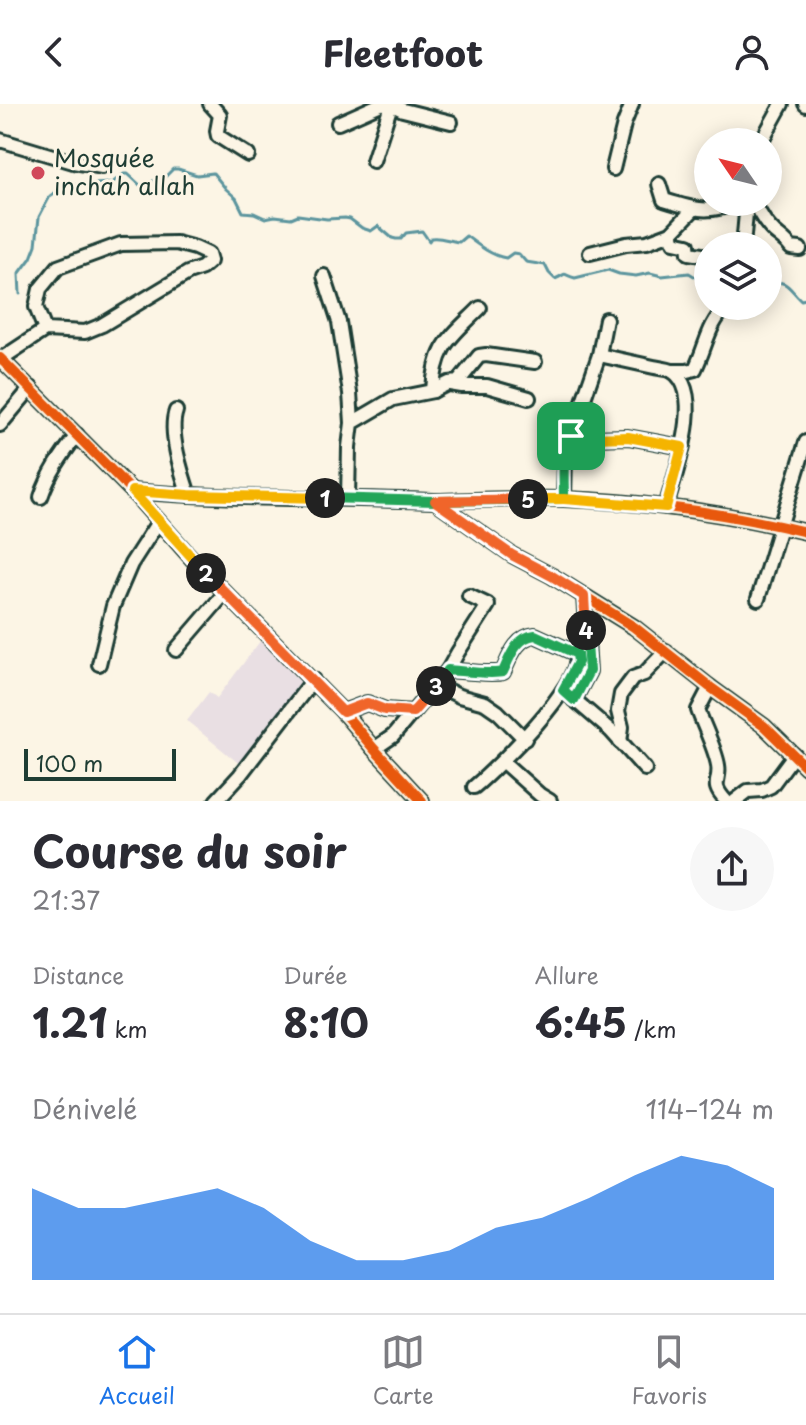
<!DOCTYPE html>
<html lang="fr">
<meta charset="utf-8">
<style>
body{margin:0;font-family:"Playpen Sans",sans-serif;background:#f7f7f7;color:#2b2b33;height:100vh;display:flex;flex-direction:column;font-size:30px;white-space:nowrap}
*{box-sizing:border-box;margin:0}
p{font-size:26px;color:#7c7c81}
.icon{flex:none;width:44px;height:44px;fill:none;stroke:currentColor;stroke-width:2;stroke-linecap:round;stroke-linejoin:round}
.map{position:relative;height:697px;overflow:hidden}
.panel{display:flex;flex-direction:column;background:#fff;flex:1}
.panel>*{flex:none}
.needle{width:52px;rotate:305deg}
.controls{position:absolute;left:694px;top:24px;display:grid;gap:16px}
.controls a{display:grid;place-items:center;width:88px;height:88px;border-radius:50%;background:#fff;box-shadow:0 4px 20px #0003;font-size:40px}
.scale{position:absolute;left:24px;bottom:20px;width:152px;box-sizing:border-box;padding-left:8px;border:4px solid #1f3d34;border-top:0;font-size:22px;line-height:28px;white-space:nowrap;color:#1f3d34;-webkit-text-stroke:6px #fcf5e5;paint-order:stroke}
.pin{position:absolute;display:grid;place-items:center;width:68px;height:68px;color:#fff;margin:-34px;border-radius:16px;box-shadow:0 4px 12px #0006}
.km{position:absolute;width:40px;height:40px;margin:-20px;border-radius:50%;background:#222;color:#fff;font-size:22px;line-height:40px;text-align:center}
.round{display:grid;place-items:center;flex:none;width:84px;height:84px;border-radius:42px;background:#f7f7f7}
.overview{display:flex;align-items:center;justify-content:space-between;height:136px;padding:0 32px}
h1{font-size:44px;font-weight:700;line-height:60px}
.figures{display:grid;grid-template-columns:repeat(3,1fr);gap:12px;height:136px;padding:8px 32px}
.figures div{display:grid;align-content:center}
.figures b{font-size:40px;font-weight:700}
.figures small{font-size:22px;font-weight:400}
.figures p{font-size:22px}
.chart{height:224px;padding:16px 32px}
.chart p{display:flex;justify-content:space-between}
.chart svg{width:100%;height:144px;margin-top:8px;fill:#1a73e8;opacity:.7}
header{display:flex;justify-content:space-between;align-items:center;height:104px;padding:0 32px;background:#fff;font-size:36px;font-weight:700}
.tab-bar{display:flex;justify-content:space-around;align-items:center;height:112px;border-top:2px solid #e1e1e2;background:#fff;font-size:22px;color:#7c7c81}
.tab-bar a{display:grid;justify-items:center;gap:4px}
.tab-bar .active{color:#1a73e8}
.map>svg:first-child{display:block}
.built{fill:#e9dfe3}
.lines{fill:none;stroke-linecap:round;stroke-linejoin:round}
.stream{stroke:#5c959e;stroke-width:3}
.street-casing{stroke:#1f3d34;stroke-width:18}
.street{stroke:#fcf5e5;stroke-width:12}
.cycleway-casing{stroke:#fcf5e5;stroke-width:15}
.cycleway{stroke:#e8590c;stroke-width:10}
.split-1-casing{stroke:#fff;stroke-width:16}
.split-2-casing{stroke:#fff;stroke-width:16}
.split-3-casing{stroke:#fff;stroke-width:16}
.split-4-casing{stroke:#fff;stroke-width:16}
.split-5-casing{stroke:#fff;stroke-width:16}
.split-6-casing{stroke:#fff;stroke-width:16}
.split-1{stroke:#22a559;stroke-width:10}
.split-2{stroke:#f5b400;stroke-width:10}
.split-3{stroke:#f0652b;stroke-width:10}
.split-4{stroke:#22a559;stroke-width:10}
.split-5{stroke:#f0652b;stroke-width:10}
.split-6{stroke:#f5b400;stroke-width:10}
.poi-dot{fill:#d1495b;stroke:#fcf5e5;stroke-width:3}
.labels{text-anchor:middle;stroke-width:6;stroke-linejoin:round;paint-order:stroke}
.poi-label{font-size:24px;fill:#1f3d34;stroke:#fcf5e5;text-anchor:start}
</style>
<header><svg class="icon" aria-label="back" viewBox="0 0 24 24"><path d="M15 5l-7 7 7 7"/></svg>Fleetfoot<svg class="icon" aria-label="person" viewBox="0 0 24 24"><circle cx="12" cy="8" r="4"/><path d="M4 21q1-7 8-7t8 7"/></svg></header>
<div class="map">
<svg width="806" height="697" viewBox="0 0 806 697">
<rect width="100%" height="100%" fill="#fcf5e5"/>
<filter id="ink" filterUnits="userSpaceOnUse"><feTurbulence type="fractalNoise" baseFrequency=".0125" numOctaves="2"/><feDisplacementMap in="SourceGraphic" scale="16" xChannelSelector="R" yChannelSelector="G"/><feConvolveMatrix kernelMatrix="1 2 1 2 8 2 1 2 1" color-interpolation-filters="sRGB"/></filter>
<g filter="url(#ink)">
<polygon class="built" points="261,536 309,577 242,662 187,617 209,588 217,594"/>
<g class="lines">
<g class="stream">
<path d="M768,178C789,176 788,184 801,196L806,195"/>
<path d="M20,190L19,170L31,154L36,141L39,113L50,92L60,85L74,81L112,79L124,70H128L141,82L166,72L173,65H178L197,71L213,69L226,85L236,94L243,108L254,109L265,114L275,112L291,114L298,111L327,115L345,114L350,115L362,124L371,127L378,122L392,134L396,135H401L406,129L422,127L429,137L431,134C440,132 449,137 459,138L466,132C478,141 492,152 506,154L513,149L519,150L526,158L545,161L549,169L555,175C569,169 560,169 575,174L608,166L619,170L636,172L650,169L662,172L689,169L699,175H708"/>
</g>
<defs>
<g id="street">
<polyline points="210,0 220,11 217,27 218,32 248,51"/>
<polyline points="390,0 403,6 451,18"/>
<polyline points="805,0 806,1"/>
<polyline points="338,19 381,0"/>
<polyline points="0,36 73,58 102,63"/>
<polyline points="761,38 782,0"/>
<polyline points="373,57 391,1"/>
<polyline points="613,65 624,20 632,0"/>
<path d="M659,80L664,96C696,106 708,110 740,98"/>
<path d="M754,98C759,109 766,121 775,129C781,134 786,137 791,144L800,145"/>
<polyline points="671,129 674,138 688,141 689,149 708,152"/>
<polyline points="743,142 747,98"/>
<polyline points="590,149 626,140 647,138 671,129 694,105"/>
<polyline points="324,172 339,218 350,289 352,319"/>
<path d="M599,251C617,255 636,259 654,263C659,264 668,265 672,267C707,289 674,372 666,403"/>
<polyline points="0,254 132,387 194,457 343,608 374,645 422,697"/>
<polyline points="1,255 45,226 85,228 102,221 188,169 202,164 210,157 208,150 195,144 176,139 121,140 58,163 40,185 36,203 45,226"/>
<path d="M672,267H687L695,265C707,241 707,222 727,202"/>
<polyline points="450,280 462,282 487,282 529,294"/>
<path d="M433,287C435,242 450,234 480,204"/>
<path d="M176,307C168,328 182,370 189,391"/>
<polyline points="0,321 31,284"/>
<polyline points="571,332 592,334 628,333 682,343"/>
<path d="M132,387C233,396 334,393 435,397"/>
<path d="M41,393C49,369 62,351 77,331"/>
<polyline points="348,394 349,343 352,319 393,295 433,287 449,279 458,278 479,252 486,251 535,258"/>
<polyline points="564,395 565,352 566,341 571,332 599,251 606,215"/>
<path d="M806,428C727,409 645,398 564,395C521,394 478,396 435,397L512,451L552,472L634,523L710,583L764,622L806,663"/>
<polyline points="758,495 806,338"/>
<polyline points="176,546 225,489"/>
<polyline points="99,560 113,502 131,460 158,418"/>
<polyline points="448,566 458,548 488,501 469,492"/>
<polyline points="437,581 459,592 485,599 498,608 525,635"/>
<path d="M710,583L698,606C704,623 715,644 718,661C721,678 709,679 726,697"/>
<polyline points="563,586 611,627 645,665"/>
<polyline points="574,596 589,567 584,492"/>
<polyline points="343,608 367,599 385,606 413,608"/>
<polyline points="620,638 622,623 618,607 621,590 633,574 644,570 666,547"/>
<path d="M374,645L393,632L448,566C463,567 491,571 503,568C510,553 516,533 535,531L577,550C582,580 498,663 474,683"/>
<polyline points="503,658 540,691 550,697"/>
<polyline points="216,697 240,671 313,576"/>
<polyline points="735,697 748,687 762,686 771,682 794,651"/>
</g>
</defs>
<use href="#street" class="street-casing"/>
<use href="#street" class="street"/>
<defs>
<g id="cycleway">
<polyline points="0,254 132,387 194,457 343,608 374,645 422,697"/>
<path d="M806,428C727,409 645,398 564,395C521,394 478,396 435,397L512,451L552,472L634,523L710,583L764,622L806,663"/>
</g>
</defs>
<use href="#cycleway" class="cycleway-casing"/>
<use href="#cycleway" class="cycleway"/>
</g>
</g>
<g class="lines" filter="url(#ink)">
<defs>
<path id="split-1" d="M325,394L435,397L564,395C564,374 561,351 571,332"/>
<polyline id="split-2" points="206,469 132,387 189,391 325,394"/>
<polyline id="split-3" points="206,469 343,608 367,599 385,606 413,608 436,582"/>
<path id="split-4" d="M436,582L448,566C463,567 491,571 503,568C510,553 516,533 535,531L577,550L578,558L563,586L574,596L589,567L586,526"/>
<polyline id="split-5" points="528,395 435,397 512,451 552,472 584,492 586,526"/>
<polyline id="split-6" points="528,395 564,395 666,403 682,343 628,333 592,334 571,332"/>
</defs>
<use href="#split-1" class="split-1-casing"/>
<use href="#split-2" class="split-2-casing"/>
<use href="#split-3" class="split-3-casing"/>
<use href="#split-4" class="split-4-casing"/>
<use href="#split-5" class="split-5-casing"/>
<use href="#split-6" class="split-6-casing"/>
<use href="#split-1" class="split-1"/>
<use href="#split-2" class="split-2"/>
<use href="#split-3" class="split-3"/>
<use href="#split-4" class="split-4"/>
<use href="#split-5" class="split-5"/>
<use href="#split-6" class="split-6"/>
</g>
<circle class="poi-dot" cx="38" cy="69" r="8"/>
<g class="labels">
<g class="poi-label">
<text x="54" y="63">Mosquée<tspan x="54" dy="28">inchah allah</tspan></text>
</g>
</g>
</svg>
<div class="controls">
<a><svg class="needle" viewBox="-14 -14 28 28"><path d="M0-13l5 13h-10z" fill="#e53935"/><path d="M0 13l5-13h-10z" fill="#7c7c81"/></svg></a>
<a><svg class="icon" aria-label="layers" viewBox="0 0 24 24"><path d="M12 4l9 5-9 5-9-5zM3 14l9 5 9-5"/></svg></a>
</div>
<div class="scale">100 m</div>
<div class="pin" style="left:571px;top:332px;background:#1e9e55"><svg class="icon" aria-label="arrive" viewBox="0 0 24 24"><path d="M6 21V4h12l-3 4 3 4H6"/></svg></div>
<b class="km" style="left:325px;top:394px">1</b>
<b class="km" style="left:206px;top:469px">2</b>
<b class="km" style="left:436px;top:582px">3</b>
<b class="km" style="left:586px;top:526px">4</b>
<b class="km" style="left:528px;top:395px">5</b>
</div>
<section class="panel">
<div class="overview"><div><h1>Course du soir</h1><p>21:37</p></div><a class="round"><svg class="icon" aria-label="share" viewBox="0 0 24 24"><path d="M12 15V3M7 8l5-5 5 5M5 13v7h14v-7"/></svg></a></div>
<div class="figures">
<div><p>Distance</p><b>1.21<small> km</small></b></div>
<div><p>Durée</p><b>8:10</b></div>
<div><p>Allure</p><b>6:45<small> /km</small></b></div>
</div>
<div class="chart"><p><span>Dénivelé</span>114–124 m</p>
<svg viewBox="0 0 160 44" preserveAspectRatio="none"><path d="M0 44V16L10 22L20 22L30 19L40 16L50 22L60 32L70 38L80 38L90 35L100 28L110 25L120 19L130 12L140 6L150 9L160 16V44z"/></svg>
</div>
</section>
<nav class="tab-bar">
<a class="active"><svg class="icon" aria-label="home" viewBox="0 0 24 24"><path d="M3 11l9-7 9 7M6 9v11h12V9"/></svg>Accueil</a>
<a><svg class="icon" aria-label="map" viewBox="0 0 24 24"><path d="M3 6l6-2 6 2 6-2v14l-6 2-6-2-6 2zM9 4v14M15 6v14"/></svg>Carte</a>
<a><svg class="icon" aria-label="saved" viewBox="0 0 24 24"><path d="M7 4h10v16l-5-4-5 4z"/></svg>Favoris</a>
</nav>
